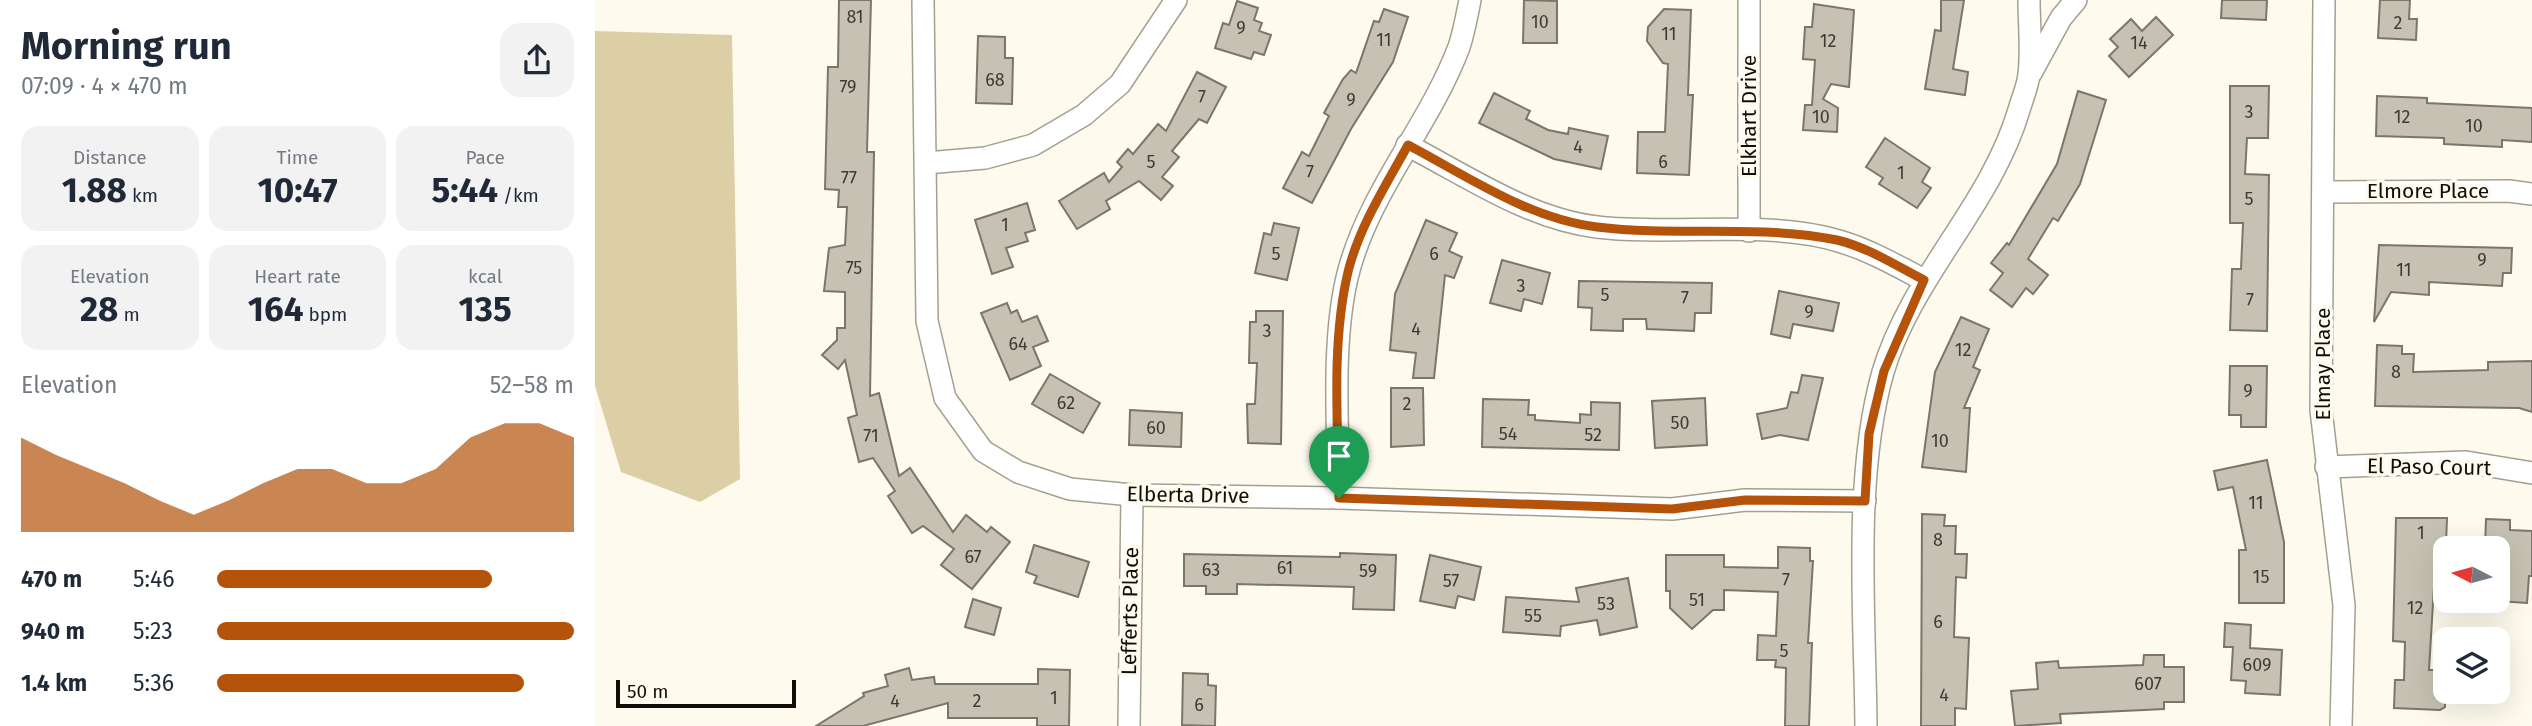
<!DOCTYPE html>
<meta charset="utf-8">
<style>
body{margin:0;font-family:"Fira Sans",sans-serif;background:#f2f2f3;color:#1f2937;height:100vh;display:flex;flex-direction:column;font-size:26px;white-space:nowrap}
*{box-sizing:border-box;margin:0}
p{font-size:23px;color:#747a83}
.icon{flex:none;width:38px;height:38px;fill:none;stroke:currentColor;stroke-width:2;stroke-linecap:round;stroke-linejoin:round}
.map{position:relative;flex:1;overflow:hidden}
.panel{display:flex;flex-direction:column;background:#fff;width:595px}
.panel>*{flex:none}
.needle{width:46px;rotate:276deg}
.fabs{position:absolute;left:1838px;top:536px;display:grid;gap:14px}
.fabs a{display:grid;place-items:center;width:77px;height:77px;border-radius:14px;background:#fff;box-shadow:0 7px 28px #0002;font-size:35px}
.scale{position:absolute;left:21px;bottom:18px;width:180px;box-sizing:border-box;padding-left:7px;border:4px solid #100e09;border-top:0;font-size:19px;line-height:24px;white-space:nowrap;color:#100e09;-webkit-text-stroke:5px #fefbee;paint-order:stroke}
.pin{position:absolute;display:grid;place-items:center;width:60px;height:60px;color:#fff;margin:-72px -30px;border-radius:50% 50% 50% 0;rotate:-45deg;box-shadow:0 0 7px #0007}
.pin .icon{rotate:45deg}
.round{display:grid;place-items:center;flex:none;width:74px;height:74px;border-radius:21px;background:#f2f2f3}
.overview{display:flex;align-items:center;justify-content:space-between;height:119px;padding:0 21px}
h1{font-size:38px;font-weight:700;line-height:52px}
.metrics{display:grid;grid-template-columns:repeat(3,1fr);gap:10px;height:119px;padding:7px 21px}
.metrics div{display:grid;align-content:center;border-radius:18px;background:#f2f2f3;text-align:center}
.metrics b{font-size:35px;font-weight:700}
.metrics small{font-size:19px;font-weight:400}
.metrics p{font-size:19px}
.chart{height:196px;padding:14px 21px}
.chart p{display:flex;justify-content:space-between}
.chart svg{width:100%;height:126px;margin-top:7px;fill:#b45309;opacity:.7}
ul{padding:0 21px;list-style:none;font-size:23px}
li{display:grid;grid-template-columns:112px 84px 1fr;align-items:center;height:52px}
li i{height:18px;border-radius:9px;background:#b45309}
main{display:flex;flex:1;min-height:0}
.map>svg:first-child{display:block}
.green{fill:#dccfa5}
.building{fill:#c6c2b3;stroke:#7a7669;stroke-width:2}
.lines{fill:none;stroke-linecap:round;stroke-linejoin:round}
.street-casing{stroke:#a4a091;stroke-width:24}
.street{stroke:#fff;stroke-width:21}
.route-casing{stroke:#fff;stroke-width:14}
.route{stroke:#b45309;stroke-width:9}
.labels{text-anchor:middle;stroke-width:7;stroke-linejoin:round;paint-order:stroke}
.number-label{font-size:18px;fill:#3e3b34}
.street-label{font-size:21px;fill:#100e09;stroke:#fefbee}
</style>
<main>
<section class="panel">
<div class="overview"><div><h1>Morning run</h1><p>07:09 · 4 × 470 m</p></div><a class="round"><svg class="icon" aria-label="share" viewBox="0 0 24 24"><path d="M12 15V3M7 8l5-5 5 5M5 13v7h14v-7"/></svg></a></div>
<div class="metrics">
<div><p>Distance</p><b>1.88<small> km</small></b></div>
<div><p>Time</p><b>10:47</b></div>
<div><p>Pace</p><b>5:44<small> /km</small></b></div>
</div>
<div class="metrics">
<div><p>Elevation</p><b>28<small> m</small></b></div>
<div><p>Heart rate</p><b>164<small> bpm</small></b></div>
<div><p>kcal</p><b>135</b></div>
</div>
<div class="chart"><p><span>Elevation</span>52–58 m</p>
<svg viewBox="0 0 160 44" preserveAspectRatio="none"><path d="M0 44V11L10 17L20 22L30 27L40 33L50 38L60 33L70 27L80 22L90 22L100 27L110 27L120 22L130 11L140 6L150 6L160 11V44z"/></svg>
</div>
<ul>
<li><b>470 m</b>5:46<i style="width:77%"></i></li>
<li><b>940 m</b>5:23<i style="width:100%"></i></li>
<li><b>1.4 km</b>5:36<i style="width:86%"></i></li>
</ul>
</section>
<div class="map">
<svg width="1937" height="726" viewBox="0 0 1937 726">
<rect width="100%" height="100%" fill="#fefbee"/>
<polygon class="green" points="0,31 137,35 145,479 105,502 26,472 0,386"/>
<g class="building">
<polygon points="244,0 276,0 272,152 279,152 275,396 284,393 304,476 315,468 358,532 371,515 392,532 396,527 415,542 377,589 346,565 359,549 328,526 317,533 293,496 300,491 278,458 264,462 253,418 262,415 250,360 243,369 227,355 242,340 242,328 250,328 250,292 229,291 234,248 250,245 252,207 243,207 244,190 230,189 233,67 243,67"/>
<polygon points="929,0 962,1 962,43 928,43"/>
<polygon points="1346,0 1369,0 1358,69 1373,72 1370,95 1330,89 1340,30 1346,31"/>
<polygon points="1627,0 1672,0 1671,20 1626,18"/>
<polygon points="1785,0 1815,0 1814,19 1822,19 1821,40 1783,38"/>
<polygon points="642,1 663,8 659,20 667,23 664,31 676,35 669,55 659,52 656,59 620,48 628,23 634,25"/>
<polygon points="1219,4 1259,10 1254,87 1236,84 1228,99 1243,108 1242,132 1208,130 1210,105 1217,105 1220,60 1208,59 1210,27 1217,27"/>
<polygon points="789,9 813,17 798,62 756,129 717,203 688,188 707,152 714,156 734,116 729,113 748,79 756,70 761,73 779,21 784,22"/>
<polygon points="1069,9 1096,10 1093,95 1098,95 1094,175 1042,173 1043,132 1070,132 1073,64 1068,63 1052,41 1053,27"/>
<polygon points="1561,17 1578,35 1534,77 1514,56 1523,47 1515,39 1536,19 1547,31"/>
<polygon points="383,36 410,37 410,58 418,58 417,104 381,103"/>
<polygon points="602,72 631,87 612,123 604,119 577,151 584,157 567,177 578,186 566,200 544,181 511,201 515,209 482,229 464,201 509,173 514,182 527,167 522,162 533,149 538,154 563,124 571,131"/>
<polygon points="1635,86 1674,86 1673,138 1652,138 1650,174 1674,175 1672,331 1635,330 1637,269 1646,269 1648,223 1635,223"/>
<polygon points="1483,91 1511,100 1503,126 1485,184 1463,221 1458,218 1433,259 1453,275 1438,294 1431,288 1417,307 1395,290 1408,273 1396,263 1412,243 1414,245 1462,164"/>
<polygon points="899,93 935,111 931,119 953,130 973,134 974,128 1013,136 1006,169 959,159 884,123"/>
<polygon points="1782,96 1832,98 1832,103 1937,108 1937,142 1907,140 1907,147 1849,144 1849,138 1781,136"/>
<polygon points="1290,138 1335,168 1327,182 1336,188 1322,208 1284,184 1288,178 1271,167"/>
<polygon points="432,203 440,230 430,233 433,241 411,248 418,267 397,274 380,220"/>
<polygon points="831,220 862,233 854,251 867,257 859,278 850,275 839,378 818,378 821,353 795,350 800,294"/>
<polygon points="679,223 704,228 692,280 660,273 669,233 676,235"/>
<polygon points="1784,245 1917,248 1916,273 1908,273 1907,286 1834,282 1834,295 1796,292 1779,322"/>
<polygon points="907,260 955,273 947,304 929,299 926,311 895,303"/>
<polygon points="984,281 1117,283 1116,313 1100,313 1099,331 1052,329 1051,319 1028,319 1028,331 996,330 997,308 983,307"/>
<polygon points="1184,291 1244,303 1238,331 1198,324 1195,338 1176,334"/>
<polygon points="412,303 416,313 422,310 427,322 442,316 453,341 438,347 446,366 415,380 386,313"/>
<polygon points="661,311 688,311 686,444 653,443 652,404 660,404 662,363 654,363 655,322 661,322"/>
<polygon points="1366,317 1394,329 1378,367 1385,370 1369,408 1375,408 1371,472 1327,467 1340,372"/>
<polygon points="1782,345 1807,346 1807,354 1819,354 1818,372 1893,370 1893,362 1937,361 1937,412 1924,408 1780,406"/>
<polygon points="1635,366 1672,366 1671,427 1646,427 1646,415 1634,415"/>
<polygon points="455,374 505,403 488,433 437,404"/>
<polygon points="1207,375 1228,378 1213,440 1185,435 1167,439 1162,414 1192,408 1196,392 1203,393"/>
<polygon points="796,388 828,388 829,445 796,447"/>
<polygon points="1110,398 1112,445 1060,448 1057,401"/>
<polygon points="888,399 934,400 933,415 940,415 940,420 985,423 985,414 996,415 996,402 1025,403 1024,450 887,447"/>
<polygon points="535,410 587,413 586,447 534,445"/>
<polygon points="1672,460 1689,542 1689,603 1644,603 1644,550 1651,550 1638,487 1623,490 1619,471"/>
<polygon points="1327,514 1350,515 1349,526 1361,526 1360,554 1372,554 1371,578 1361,577 1359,637 1374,638 1371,709 1360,708 1360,726 1326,726"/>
<polygon points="1801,518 1852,518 1850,570 1840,570 1834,670 1850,670 1850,707 1845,710 1799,708 1800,680 1809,680 1810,642 1798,641"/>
<polygon points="1891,519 1915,520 1915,530 1937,531 1937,576 1934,576 1932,603 1902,601 1902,548 1890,547"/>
<polygon points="439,545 494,562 483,597 439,583 442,576 431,572"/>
<polygon points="1183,547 1215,548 1215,561 1218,561 1213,643 1217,643 1214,726 1190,726 1191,668 1180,667 1181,660 1162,660 1163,635 1181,636 1183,592 1129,590 1129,610 1118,610 1097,629 1075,608 1075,591 1071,591 1071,555 1129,555 1129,567 1183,568"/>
<polygon points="745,553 801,555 799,610 758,609 759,587 642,584 642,594 611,594 611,586 589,586 589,554 745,557"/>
<polygon points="835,555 886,567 879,600 863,596 860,608 825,601"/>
<polygon points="1033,578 1042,627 1005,635 1002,620 966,626 965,636 908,632 911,597 984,602 981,588"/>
<polygon points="378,599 406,608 399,635 370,627"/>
<polygon points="1630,623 1656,625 1655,648 1687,650 1685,695 1650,693 1651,681 1636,680 1638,647 1629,647"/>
<polygon points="1549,655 1569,655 1569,667 1589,667 1589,702 1569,702 1569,709 1465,714 1466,723 1420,726 1416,691 1443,689 1441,663 1463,661 1464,668 1548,665"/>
<polygon points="314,668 317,680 339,677 340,684 443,684 443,669 475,670 474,726 442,726 442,718 353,718 353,703 268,726 221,726 269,696 268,693 293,686 290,675"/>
<polygon points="588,673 613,674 613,685 621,686 620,726 587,725"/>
</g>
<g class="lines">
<defs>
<g id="street">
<polyline points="328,0 332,321 350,398 388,451 423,472 475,489 537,495 744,498 1077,509 1150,500 1270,501"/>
<polyline points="1729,0 1726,410 1749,605 1746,726"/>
<polyline points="1436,73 1466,18 1481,0"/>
<path d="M812,145C872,176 934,219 1002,227C1076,236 1178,219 1247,242C1276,251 1302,266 1329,280"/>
<polyline points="331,163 390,158 438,145 489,115 525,84 581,0"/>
<polyline points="1730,192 1914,191 1937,194"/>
<polyline points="1154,231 1154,0"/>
<polyline points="1731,467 1871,462 1937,473"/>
<path d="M744,498C743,429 736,336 754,270C776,189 835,124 864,47C869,32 872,15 875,0"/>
<polyline points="534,726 537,495"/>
<path d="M1271,726C1270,615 1258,478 1288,372C1317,275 1395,207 1424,110C1427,99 1433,86 1434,74C1437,50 1434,24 1434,0"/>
</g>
</defs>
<use href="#street" class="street-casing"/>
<use href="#street" class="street"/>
</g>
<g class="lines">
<defs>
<path id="route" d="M813,145C872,176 934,219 1002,227C1082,237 1163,224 1242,240C1272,247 1302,266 1329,280L1289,371L1274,434L1270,501L1150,500L1077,509L744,498C743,424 736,344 753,272C764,227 791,185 813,145Z"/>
</defs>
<use href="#route" class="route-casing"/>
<use href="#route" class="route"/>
</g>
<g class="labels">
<g class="number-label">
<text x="260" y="23">81</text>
<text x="945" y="28">10</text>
<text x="1803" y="29">2</text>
<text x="646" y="34">9</text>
<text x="1074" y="40">11</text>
<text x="789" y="46">11</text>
<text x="1233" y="47">12</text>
<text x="1544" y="49">14</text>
<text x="400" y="86">68</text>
<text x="253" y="93">79</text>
<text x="607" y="103">7</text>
<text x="756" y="106">9</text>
<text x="1654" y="118">3</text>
<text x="1226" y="123">10</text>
<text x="1807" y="123">12</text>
<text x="1879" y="132">10</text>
<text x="983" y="153">4</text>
<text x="556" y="168">5</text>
<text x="1068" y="168">6</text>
<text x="715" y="178">7</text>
<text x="1306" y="179">1</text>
<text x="254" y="184">77</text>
<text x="1654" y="205">5</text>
<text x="410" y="231">1</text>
<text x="681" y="260">5</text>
<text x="839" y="260">6</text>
<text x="1887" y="266">9</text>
<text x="259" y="274">75</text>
<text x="1809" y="276">11</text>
<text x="926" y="292">3</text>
<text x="1010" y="301">5</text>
<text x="1090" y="304">7</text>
<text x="1655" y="306">7</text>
<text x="1214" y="318">9</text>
<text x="821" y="335">4</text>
<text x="672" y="337">3</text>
<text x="423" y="350">64</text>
<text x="1368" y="356">12</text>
<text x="1801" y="378">8</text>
<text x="1653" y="397">9</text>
<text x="471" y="409">62</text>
<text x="812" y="410">2</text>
<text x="1085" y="429">50</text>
<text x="561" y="434">60</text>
<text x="913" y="440">54</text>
<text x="998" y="441">52</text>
<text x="276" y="442">71</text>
<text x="1345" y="447">10</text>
<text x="1661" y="509">11</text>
<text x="1826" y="539">1</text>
<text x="1343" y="546">8</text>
<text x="378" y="563">67</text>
<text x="690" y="574">61</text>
<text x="616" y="576">63</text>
<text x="773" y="577">59</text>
<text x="1666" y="583">15</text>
<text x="1191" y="586">7</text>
<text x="856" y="587">57</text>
<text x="1102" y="606">51</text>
<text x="1011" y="610">53</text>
<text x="1820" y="614">12</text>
<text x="938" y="622">55</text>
<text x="1343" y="628">6</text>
<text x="1189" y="657">5</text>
<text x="1662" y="671">609</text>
<text x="1553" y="690">607</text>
<text x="1349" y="701">4</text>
<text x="459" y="704">1</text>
<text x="300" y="707">4</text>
<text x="382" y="707">2</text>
<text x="604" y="711">6</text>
</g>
<g class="street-label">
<text transform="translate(1154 116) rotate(-90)" y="7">Elkhart Drive</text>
<text x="1833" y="198">Elmore Place</text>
<text transform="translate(1728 364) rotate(-90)" y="7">Elmay Place</text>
<text transform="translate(1834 467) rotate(1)" y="7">El Paso Court</text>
<text transform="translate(593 495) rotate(1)" y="7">Elberta Drive</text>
<text transform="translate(535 611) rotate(-89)" y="7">Lefferts Place</text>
</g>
</g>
</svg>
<div class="fabs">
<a><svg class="needle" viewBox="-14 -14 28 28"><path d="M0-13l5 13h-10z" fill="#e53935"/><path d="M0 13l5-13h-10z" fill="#747a83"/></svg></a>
<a><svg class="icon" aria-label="layers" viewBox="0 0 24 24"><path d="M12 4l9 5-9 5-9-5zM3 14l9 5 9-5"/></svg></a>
</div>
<div class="scale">50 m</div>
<div class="pin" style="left:744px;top:498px;background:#1e9e55"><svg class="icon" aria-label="arrive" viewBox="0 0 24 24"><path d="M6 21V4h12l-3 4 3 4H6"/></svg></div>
</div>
</main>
